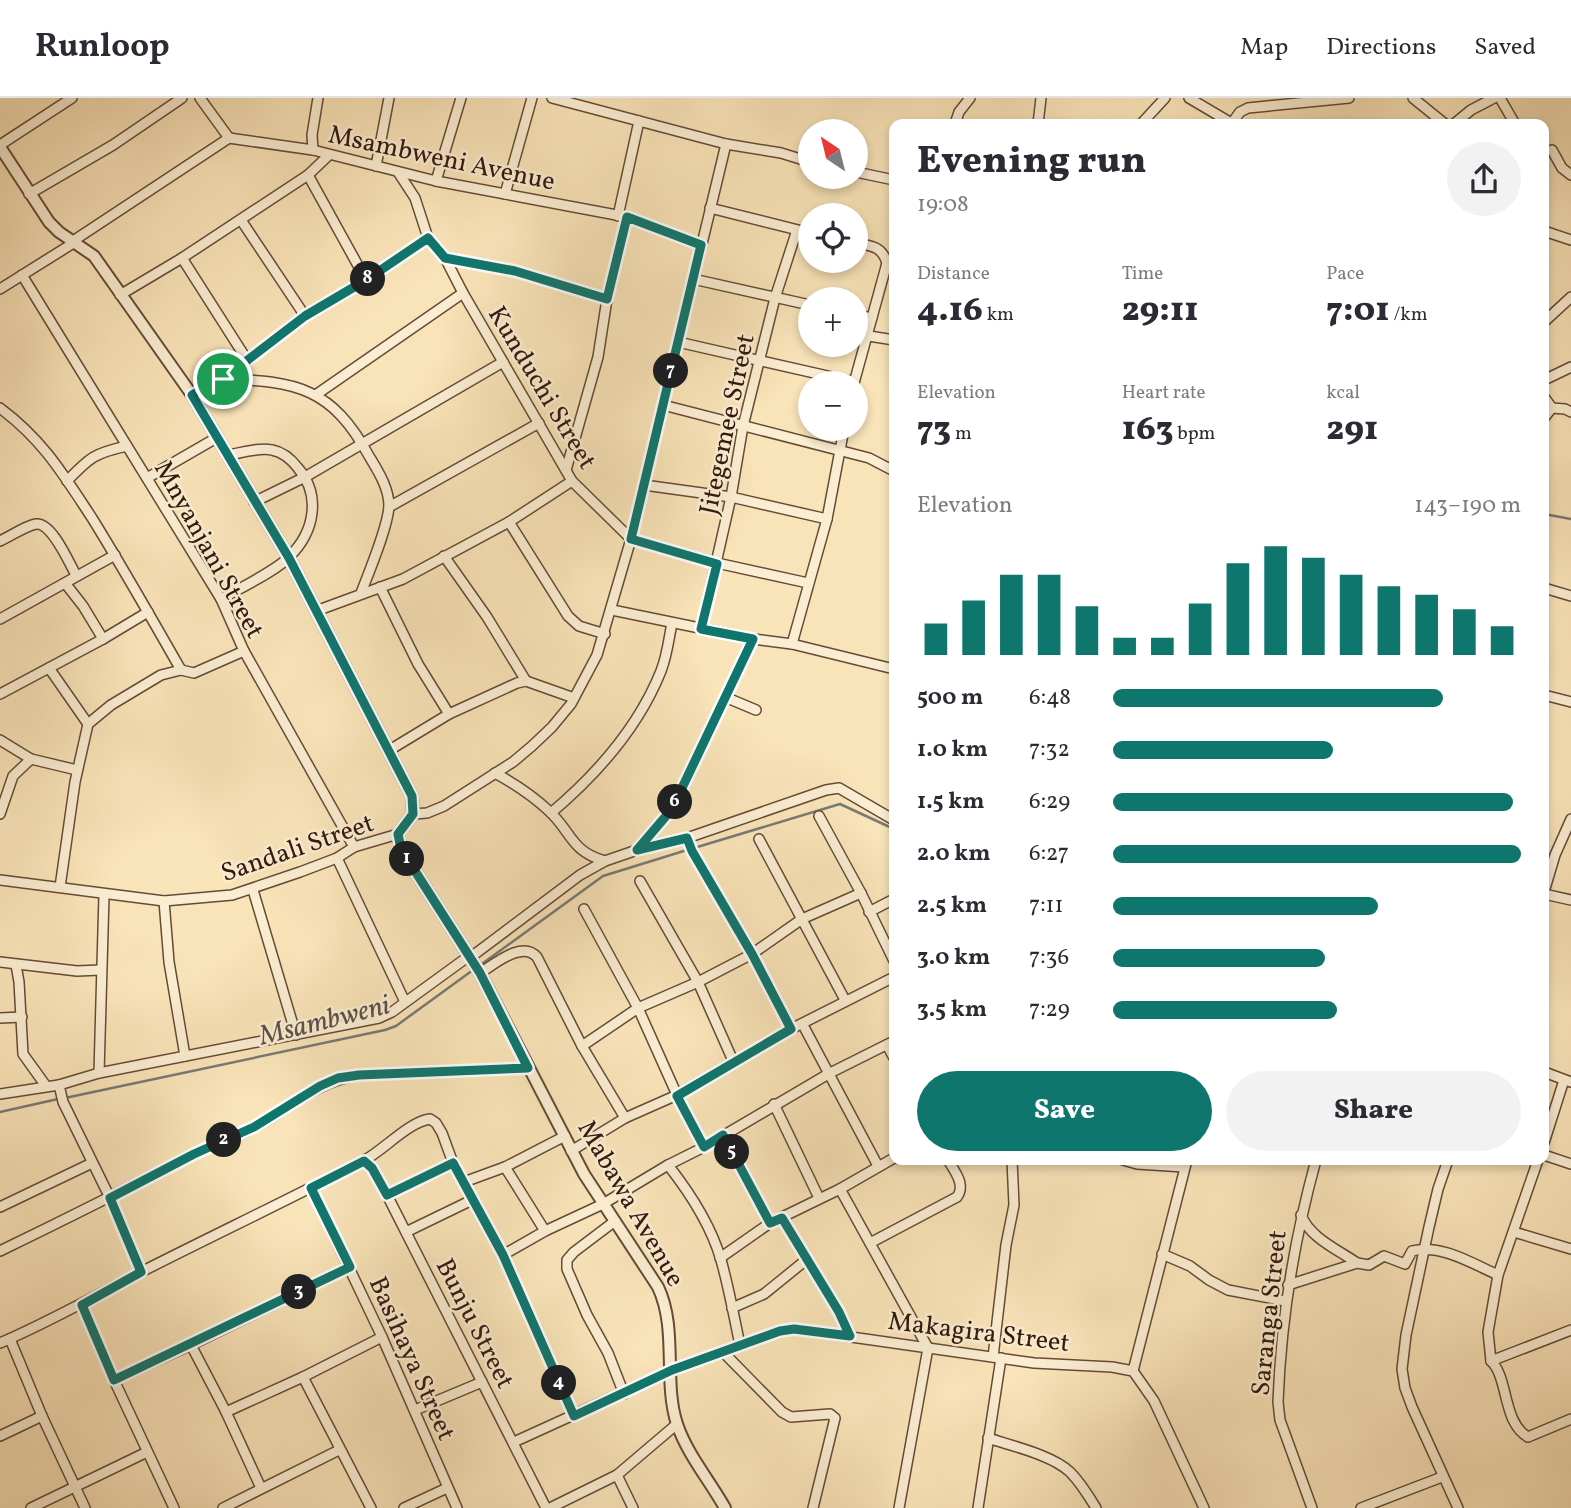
<!DOCTYPE html>
<meta charset="utf-8">
<style>
body{margin:0;font-family:Vollkorn,serif;background:#f2f2f3;color:#2b2b33;height:100vh;display:flex;flex-direction:column;font-size:26px;white-space:nowrap}
*{box-sizing:border-box;margin:0}
p{font-size:23px;color:#7c7c81}
.icon{flex:none;width:38px;height:38px;fill:none;stroke:currentColor;stroke-width:2;stroke-linecap:round;stroke-linejoin:round}
.map{position:relative;flex:1;overflow:hidden}
.drawer{position:absolute;left:889px;top:21px;width:660px;height:1046px;display:flex;flex-direction:column;background:#fff;border-radius:14px;box-shadow:0 4px 10px #0003}
.drawer>*{flex:none}
.needle{width:46px;rotate:325deg}
.tools{position:absolute;left:798px;top:21px;display:grid;gap:14px}
.tools a{display:grid;place-items:center;width:70px;height:70px;border-radius:50%;background:#fff;box-shadow:0 4px 10px #0003;font-size:35px}
.pin{position:absolute;display:grid;place-items:center;width:60px;height:60px;color:#fff;margin:-30px;border:4px solid #fff;border-radius:50%;box-shadow:0 2px 7px #0007}
.km{position:absolute;width:35px;height:35px;margin:-18px;border-radius:50%;background:#222;color:#fff;font-size:19px;line-height:35px;text-align:center}
.round{display:grid;place-items:center;flex:none;width:74px;height:74px;border-radius:37px;background:#f2f2f3}
.head{display:flex;align-items:center;justify-content:space-between;height:119px;padding:0 28px}
h1{font-size:38px;font-weight:800;line-height:52px}
.figures{display:grid;grid-template-columns:repeat(3,1fr);gap:10px;height:119px;padding:7px 28px}
.figures div{display:grid;align-content:center}
.figures b{font-size:35px;font-weight:800}
.figures small{font-size:19px;font-weight:400}
.figures p{font-size:19px}
.chart{height:196px;padding:14px 28px}
.chart p{display:flex;justify-content:space-between}
.chart svg{width:100%;height:126px;margin-top:7px;stroke:#0f766e;stroke-width:6}
.primary-button{display:flex;gap:14px;margin-top:auto;padding:14px 28px}
.primary-button a{flex:1;height:80px;border-radius:42px;background:#0f766e;color:#fff;font-size:28px;font-weight:800;line-height:80px;text-align:center}
.primary-button a+a{background:#f2f2f3;color:#2b2b33}
ul{padding:0 28px;list-style:none;font-size:23px}
li{display:grid;grid-template-columns:112px 84px 1fr;align-items:center;height:52px}
li i{height:18px;border-radius:9px;background:#0f766e}
header{display:flex;align-items:center;gap:42px;box-sizing:border-box;height:98px;padding:0 35px;background:#fff;border-bottom:2px solid #e1e1e2}
header strong{font-size:33px}
nav{display:flex;gap:38px;margin-inline-start:auto;font-size:24px}
.map>svg:first-child{display:block}
.lines{fill:none;stroke-linecap:round;stroke-linejoin:round}
.stream{stroke:#777a75;stroke-width:2.5}
.minor-casing{stroke:#644b38;stroke-width:12}
.tertiary-casing{stroke:#644b38;stroke-width:14}
.minor{stroke:#fbedd1;stroke-width:9}
.tertiary{stroke:#fbedd1;stroke-width:10}
.route-casing{stroke:#fff;stroke-width:14}
.route{stroke:#0f766e;stroke-width:9}
.labels{text-anchor:middle;stroke-width:5;stroke-linejoin:round;paint-order:stroke}
.street-label{font-size:26px;fill:#33180e;stroke:#fbedd1}
.water-label{font-size:28px;font-style:italic;fill:#5b514a;stroke:#fbedd1}
</style>
<header>
<strong>Runloop</strong>
<nav><a>Map</a><a>Directions</a><a>Saved</a></nav>
</header>
<div class="map">
<svg width="1571" height="1410" viewBox="0 0 1571 1410">
<rect width="100%" height="100%" fill="#f9e3b8"/>
<filter id="stains"><feTurbulence type="fractalNoise" baseFrequency=".00286" numOctaves="4"/><feColorMatrix values="0 0 0 0 .2 0 0 0 0 .09 0 0 0 0 .02 0 0 0 .5 -.17"/></filter>
<radialGradient id="worn" r=".72"><stop offset=".6" stop-color="#630" stop-opacity="0"/><stop offset="1" stop-color="#630" stop-opacity=".3"/></radialGradient>
<g class="lines">
<g class="stream">
<polyline points="1544,416 1571,421"/>
<polyline points="694,750 840,706 894,731"/>
<polyline points="479,868 603,778 687,752"/>
<polyline points="65,1000 385,932 396,928 473,872"/>
<polyline points="0,1014 58,1001"/>
</g>
<defs>
<g id="minor">
<polyline points="200,0 229,40"/>
<polyline points="552,0 726,46 781,55 810,64"/>
<polyline points="1189,0 1233,26"/>
<polyline points="1413,0 1445,26"/>
<polyline points="1500,0 1515,26"/>
<polyline points="1232,25 1240,14 1248,10 1349,0"/>
<polyline points="955,26 959,14 970,0"/>
<polyline points="1038,26 1041,0"/>
<polyline points="1141,26 1165,0"/>
<polyline points="1454,26 1471,12 1494,0"/>
<polyline points="0,47 72,0"/>
<polyline points="313,52 312,37 318,0"/>
<polyline points="1552,52 1562,70 1571,77"/>
<polyline points="376,68 389,0"/>
<polyline points="398,74 415,100 428,140 445,160 463,195 572,383 631,441 717,465 808,485"/>
<polyline points="856,74 894,82"/>
<polyline points="308,77 366,182"/>
<polyline points="436,83 461,0"/>
<polyline points="29,96 113,47 182,0"/>
<polyline points="505,96 532,0"/>
<polyline points="710,110 810,135"/>
<polyline points="618,118 639,23"/>
<polyline points="241,122 305,218"/>
<polyline points="1544,133 1571,142"/>
<polyline points="73,143 229,40 313,52 436,83 627,119 701,147"/>
<path d="M856,145C871,148 882,148 887,165"/>
<polyline points="182,160 247,262"/>
<polyline points="445,160 515,173 607,201"/>
<polyline points="22,177 221,501 244,553 354,749"/>
<polyline points="693,181 810,207"/>
<polyline points="0,191 75,144"/>
<polyline points="120,197 182,160 308,77 329,57"/>
<polyline points="856,217 872,220"/>
<polyline points="1544,224 1571,199"/>
<polyline points="869,238 894,242"/>
<polyline points="678,244 854,284"/>
<path d="M223,281C297,283 332,290 369,358C378,373 389,390 389,408C388,429 369,474 361,495"/>
<polyline points="1544,282 1571,269"/>
<polyline points="854,285 887,165"/>
<polyline points="317,296 463,195"/>
<polyline points="192,297 223,281 305,218 366,182 428,140"/>
<polyline points="1544,299 1552,310 1565,311 1571,314"/>
<polyline points="663,307 869,360 894,373"/>
<path d="M0,310C43,342 63,376 92,420C123,470 152,521 181,572"/>
<polyline points="1544,320 1552,310"/>
<polyline points="566,372 598,259 607,201 627,119"/>
<polyline points="147,380 218,339"/>
<path d="M67,383C90,359 95,355 127,348"/>
<polyline points="644,387 731,399 827,421"/>
<polyline points="254,404 305,379 503,264"/>
<polyline points="389,409 539,325"/>
<polyline points="509,424 568,518 579,528 605,536"/>
<path d="M0,443C11,438 25,428 36,426C52,424 69,465 76,477"/>
<polyline points="444,458 487,519 526,583"/>
<polyline points="65,485 83,508 103,541"/>
<polyline points="380,489 418,566 449,616"/>
<polyline points="1544,490 1571,498"/>
<path d="M221,501C238,491 278,472 290,458C315,433 321,397 298,370C291,361 283,354 272,352C259,349 241,355 228,357"/>
<polyline points="612,512 753,541 792,546 894,571"/>
<polyline points="316,513 403,481 509,424 572,383"/>
<polyline points="0,521 115,457"/>
<polyline points="701,531 731,399 743,328 775,200 797,132"/>
<polyline points="792,546 827,421 844,331"/>
<polyline points="49,570 88,626"/>
<polyline points="0,596 103,541 148,514"/>
<polyline points="1544,597 1571,604"/>
<polyline points="725,599 756,612"/>
<polyline points="0,642 31,661 77,672"/>
<polyline points="388,653 449,616 517,585 526,583 574,600"/>
<path d="M495,675C515,686 532,697 549,713C572,734 570,753 605,763"/>
<path d="M551,715C596,677 639,628 661,573C667,558 669,540 672,525"/>
<polyline points="0,716 13,678 31,661"/>
<polyline points="413,716 427,715 444,708 513,664 532,648 552,629 571,606 597,557 631,441 726,46"/>
<polyline points="819,718 861,795 894,863"/>
<polyline points="687,740 692,753 752,856 791,931"/>
<polyline points="759,741 845,902"/>
<polyline points="637,752 672,711 753,541"/>
<polyline points="337,760 405,904"/>
<polyline points="0,782 164,803 232,797 300,774 337,760 354,749 398,736"/>
<polyline points="640,783 698,884 734,965"/>
<polyline points="60,789 75,684 88,626 111,607 161,577 181,572 194,575 244,553"/>
<polyline points="253,792 296,937"/>
<polyline points="1544,794 1555,757 1571,721"/>
<polyline points="1544,796 1571,802"/>
<polyline points="164,803 169,864 185,958"/>
<polyline points="584,811 638,910 677,997 704,1049"/>
<polyline points="869,814 894,801"/>
<polyline points="471,859 580,777 605,763 637,752 687,740 826,692 839,690 894,722"/>
<polyline points="0,864 77,873 101,872"/>
<polyline points="16,867 19,884 23,956 46,988"/>
<path d="M480,875C495,866 522,842 537,859L582,948L625,1020"/>
<polyline points="0,920 22,919"/>
<polyline points="803,927 878,1068"/>
<polyline points="887,947 894,960"/>
<polyline points="582,948 638,910 698,884 752,856 802,821 861,795"/>
<polyline points="1544,974 1571,984"/>
<polyline points="99,975 104,797"/>
<polyline points="59,987 63,1004 110,1100 141,1174"/>
<polyline points="0,996 59,987 99,975 379,920 392,914 469,858"/>
<polyline points="774,1006 819,1100"/>
<polyline points="722,1037 770,1125"/>
<polyline points="1544,1045 1564,982"/>
<polyline points="571,1053 625,1020 677,997 791,931 894,879"/>
<polyline points="1544,1057 1571,1066"/>
<polyline points="1123,1062 1137,1066 1184,1069"/>
<polyline points="1448,1062 1438,1091 1429,1129 1406,1237 1402,1271 1405,1290 1412,1309 1458,1410"/>
<polyline points="364,1063 372,1070 387,1097 546,1410"/>
<path d="M668,1067C690,1095 711,1127 721,1162C729,1190 734,1219 740,1247"/>
<polyline points="505,1069 545,1133"/>
<polyline points="464,1084 505,1069 565,1038"/>
<polyline points="311,1090 382,1239 457,1410"/>
<polyline points="840,1091 928,1250 899,1410"/>
<polyline points="387,1097 453,1065"/>
<polyline points="0,1109 92,1065"/>
<path d="M1301,1117C1310,1140 1337,1151 1357,1165"/>
<polyline points="782,1120 839,1214 851,1238"/>
<polyline points="615,1123 574,1154 567,1162 567,1171 587,1217 608,1255 624,1296"/>
<polyline points="406,1134 472,1102"/>
<polyline points="1514,1134 1571,1151"/>
<path d="M870,1145L957,1099C966,1087 955,1074 948,1062"/>
<path d="M0,1153C64,1122 128,1090 191,1057C212,1047 235,1040 255,1029C292,1009 315,984 359,977L528,970"/>
<polyline points="1162,1156 1190,1168 1209,1182 1228,1192 1285,1203"/>
<polyline points="503,1157 545,1133 603,1106 668,1067 704,1049 830,975 894,943"/>
<polyline points="720,1160 770,1125 840,1091 894,1060"/>
<polyline points="1498,1177 1538,1062"/>
<path d="M1288,1187L1357,1165L1369,1167L1384,1158L1405,1166L1412,1153C1442,1146 1471,1165 1498,1177L1488,1234L1491,1263C1509,1280 1502,1324 1528,1339L1571,1321"/>
<polyline points="82,1207 114,1282 174,1410"/>
<polyline points="732,1210 764,1196 806,1162"/>
<polyline points="10,1241 42,1318 85,1410"/>
<path d="M0,1245C49,1224 95,1198 143,1173C216,1136 290,1101 363,1063C383,1053 408,1024 430,1021L436,1025L442,1035L453,1065L503,1157L574,1318"/>
<polyline points="191,1247 226,1314 261,1390"/>
<polyline points="723,1254 782,1314 791,1319 830,1316 835,1320 813,1410"/>
<polyline points="993,1259 1006,1147 1014,1107 1012,1062"/>
<polyline points="1491,1263 1571,1232"/>
<polyline points="1133,1273 1187,1062"/>
<polyline points="303,1279 371,1410"/>
<polyline points="114,1282 191,1247 350,1169"/>
<polyline points="415,1312 482,1284"/>
<polyline points="226,1314 303,1279 382,1239"/>
<polyline points="0,1338 42,1318"/>
<path d="M988,1340C1012,1348 1052,1357 1070,1374C1081,1385 1088,1397 1096,1410"/>
<polyline points="514,1344 672,1272 780,1233 795,1231 1034,1265 1112,1269 1133,1273 1154,1303 1204,1410"/>
<polyline points="617,1377 633,1410"/>
<polyline points="31,1410 147,1354"/>
<polyline points="223,1410 339,1352"/>
<polyline points="404,1410 447,1390"/>
<polyline points="550,1410 617,1377 677,1326"/>
<polyline points="978,1410 1001,1260"/>
<path d="M1312,1410L1280,1322L1278,1304C1281,1221 1294,1142 1316,1062"/>
<polyline points="1361,1410 1442,1379"/>
</g>
<path id="tertiary" d="M0,49L49,124L59,134L94,158L192,297L289,460L412,698L413,716L398,736L401,751L480,875L584,1076L658,1189C678,1231 663,1284 677,1326C687,1356 710,1383 725,1410"/>
</defs>
<use href="#minor" class="minor-casing"/>
<use href="#tertiary" class="tertiary-casing"/>
<use href="#minor" class="minor"/>
<use href="#tertiary" class="tertiary"/>
</g>
<g class="lines">
<defs>
<polygon id="route" points="627,119 701,147 631,441 717,466 701,531 753,541 672,711 637,752 687,740 692,753 752,856 791,931 677,998 704,1049 723,1037 770,1125 782,1120 839,1214 850,1238 794,1231 780,1233 672,1272 574,1318 503,1157 453,1065 387,1097 372,1070 364,1063 311,1090 350,1169 114,1282 82,1207 141,1174 110,1100 194,1056 254,1029 320,988 338,980 359,977 528,970 480,875 401,751 398,736 413,716 412,698 289,460 192,297 223,281 305,218 366,182 428,140 445,160 515,173 607,201"/>
</defs>
<use href="#route" class="route-casing"/>
<use href="#route" class="route"/>
</g>
<g class="labels">
<g class="street-label">
<text transform="translate(442 59) rotate(12)" y="9">Msambweni Avenue</text>
<text transform="translate(543 289) rotate(59)" y="9">Kunduchi Street</text>
<text transform="translate(726 326) rotate(-78)" y="9">Jitegemee Street</text>
<text transform="translate(210 451) rotate(61)" y="9">Mnyanjani Street</text>
<text transform="translate(297 749) rotate(-19)" y="9">Sandali Street</text>
<text transform="translate(632 1105) rotate(60)" y="9">Mabawa Avenue</text>
<text transform="translate(1268 1215) rotate(-84)" y="9">Saranga Street</text>
<text transform="translate(476 1225) rotate(63)" y="9">Bunju Street</text>
<text transform="translate(979 1233) rotate(7)" y="9">Makagira Street</text>
<text transform="translate(413 1260) rotate(66)" y="9">Basihaya Street</text>
</g>
<g class="water-label">
<text transform="translate(324 921) rotate(-14)" y="10">Msambweni</text>
</g>
</g>
<rect width="100%" height="100%" filter="url(#stains)"/>
<rect width="100%" height="100%" fill="url(#worn)"/>
</svg>
<div class="tools">
<a><svg class="needle" viewBox="-14 -14 28 28"><path d="M0-13l5 13h-10z" fill="#e53935"/><path d="M0 13l5-13h-10z" fill="#7c7c81"/></svg></a>
<a><svg class="icon" aria-label="locate" viewBox="0 0 24 24"><circle cx="12" cy="12" r="6"/><path d="M12 2v4M12 18v4M2 12h4M18 12h4"/></svg></a>
<a>+</a>
<a>−</a>
</div>
<div class="pin" style="left:223px;top:281px;background:#1e9e55"><svg class="icon" aria-label="arrive" viewBox="0 0 24 24"><path d="M6 21V4h12l-3 4 3 4H6"/></svg></div>
<b class="km" style="left:407px;top:761px">1</b>
<b class="km" style="left:224px;top:1042px">2</b>
<b class="km" style="left:299px;top:1194px">3</b>
<b class="km" style="left:559px;top:1285px">4</b>
<b class="km" style="left:732px;top:1054px">5</b>
<b class="km" style="left:675px;top:704px">6</b>
<b class="km" style="left:671px;top:273px">7</b>
<b class="km" style="left:368px;top:181px">8</b>
<section class="drawer">
<div class="head"><div><h1>Evening run</h1><p>19:08</p></div><a class="round"><svg class="icon" aria-label="share" viewBox="0 0 24 24"><path d="M12 15V3M7 8l5-5 5 5M5 13v7h14v-7"/></svg></a></div>
<div class="figures">
<div><p>Distance</p><b>4.16<small> km</small></b></div>
<div><p>Time</p><b>29:11</b></div>
<div><p>Pace</p><b>7:01<small> /km</small></b></div>
</div>
<div class="figures">
<div><p>Elevation</p><b>73<small> m</small></b></div>
<div><p>Heart rate</p><b>163<small> bpm</small></b></div>
<div><p>kcal</p><b>291</b></div>
</div>
<div class="chart"><p><span>Elevation</span>143–190 m</p>
<svg viewBox="0 0 160 44" preserveAspectRatio="none"><path d="M5 44V33M15 44V25M25 44V16M35 44V16M45 44V27M55 44V38M65 44V38M75 44V26M85 44V12M95 44V6M105 44V10M115 44V16M125 44V20M135 44V23M145 44V28M155 44V34"/></svg>
</div>
<ul>
<li><b>500 m</b>6:48<i style="width:81%"></i></li>
<li><b>1.0 km</b>7:32<i style="width:54%"></i></li>
<li><b>1.5 km</b>6:29<i style="width:98%"></i></li>
<li><b>2.0 km</b>6:27<i style="width:100%"></i></li>
<li><b>2.5 km</b>7:11<i style="width:65%"></i></li>
<li><b>3.0 km</b>7:36<i style="width:52%"></i></li>
<li><b>3.5 km</b>7:29<i style="width:55%"></i></li>
</ul>
<div class="primary-button"><a>Save</a><a>Share</a></div>
</section>
</div>
